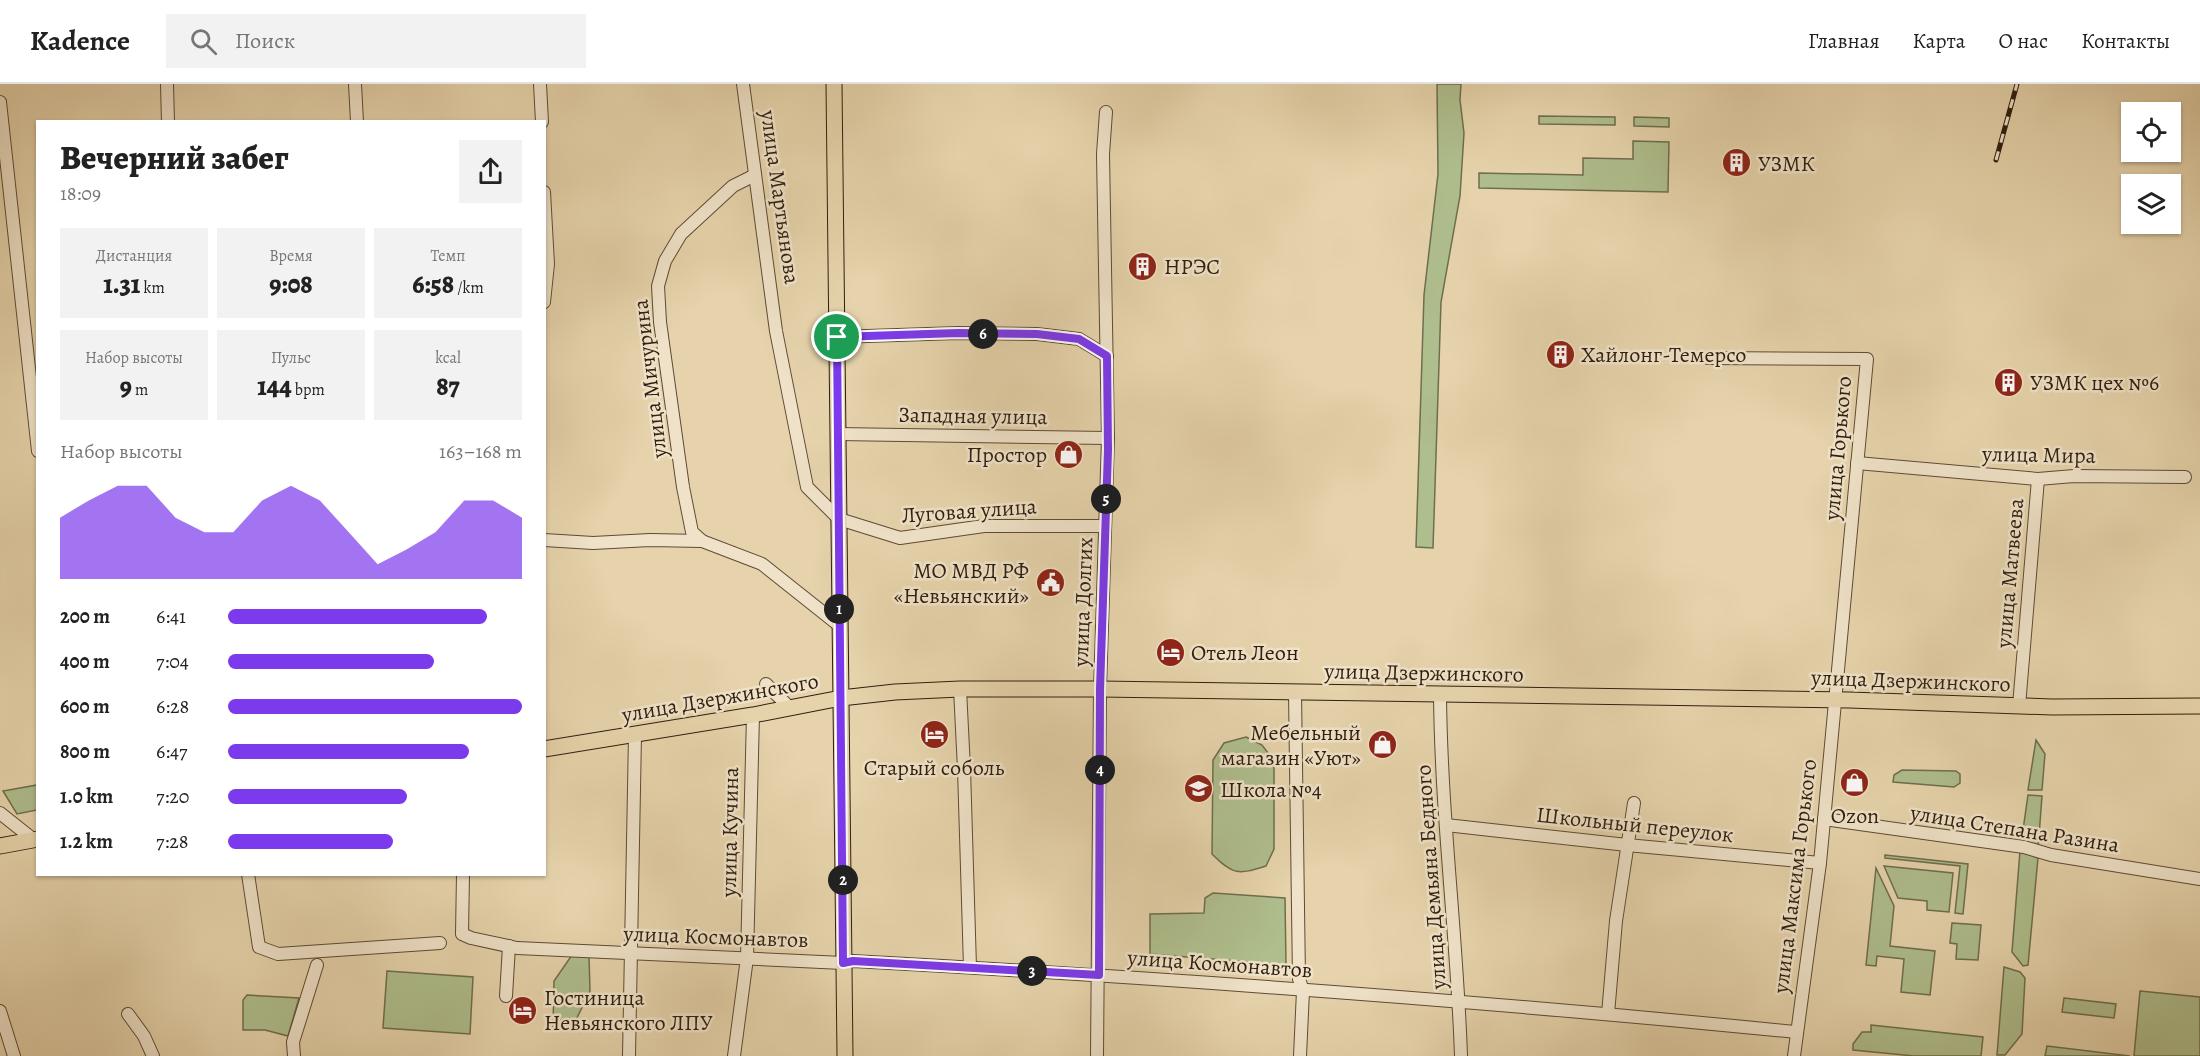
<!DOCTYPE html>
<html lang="ru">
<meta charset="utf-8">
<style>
body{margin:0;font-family:Alegreya,serif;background:#f2f2f2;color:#222;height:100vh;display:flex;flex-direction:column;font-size:22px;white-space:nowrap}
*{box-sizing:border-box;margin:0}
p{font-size:20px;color:#767676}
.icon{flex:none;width:33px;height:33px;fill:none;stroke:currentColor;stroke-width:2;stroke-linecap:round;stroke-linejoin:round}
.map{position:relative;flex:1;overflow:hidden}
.sheet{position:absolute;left:36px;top:36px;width:510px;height:756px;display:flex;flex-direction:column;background:#fff;border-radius:0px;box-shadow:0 2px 4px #0004}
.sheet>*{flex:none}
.controls{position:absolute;left:2121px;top:18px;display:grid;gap:12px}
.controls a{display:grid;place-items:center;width:60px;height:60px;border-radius:0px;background:#fff;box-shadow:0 2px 4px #0004;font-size:30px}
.pin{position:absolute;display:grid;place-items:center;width:51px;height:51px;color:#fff;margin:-26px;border:3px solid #fff;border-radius:50%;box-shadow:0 2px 6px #0007}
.km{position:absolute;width:30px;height:30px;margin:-15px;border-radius:50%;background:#222;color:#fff;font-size:16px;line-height:30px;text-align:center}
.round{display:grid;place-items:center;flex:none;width:63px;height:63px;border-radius:0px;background:#f2f2f2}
.summary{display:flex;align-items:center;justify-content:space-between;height:102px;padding:0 24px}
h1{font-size:33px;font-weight:800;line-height:45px}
.metrics{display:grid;grid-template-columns:repeat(3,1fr);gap:9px;height:102px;padding:6px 24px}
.metrics div{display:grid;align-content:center;border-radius:0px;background:#f2f2f2;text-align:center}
.metrics b{font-size:26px;font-weight:800}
.metrics small{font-size:16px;font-weight:400}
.metrics p{font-size:16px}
.chart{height:168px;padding:12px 24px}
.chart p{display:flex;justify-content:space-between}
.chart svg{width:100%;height:108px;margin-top:6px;fill:#7c3aed;opacity:.7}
ul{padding:0 24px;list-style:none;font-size:20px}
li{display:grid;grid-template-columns:96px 72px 1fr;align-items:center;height:45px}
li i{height:15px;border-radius:8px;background:#7c3aed}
header{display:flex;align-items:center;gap:36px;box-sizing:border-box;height:84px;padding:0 30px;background:#fff;border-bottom:2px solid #e0e0e0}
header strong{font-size:28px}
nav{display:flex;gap:33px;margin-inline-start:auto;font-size:21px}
.search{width:420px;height:54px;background:#f2f2f2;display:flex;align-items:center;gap:15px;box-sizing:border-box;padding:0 21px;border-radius:0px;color:#767676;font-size:22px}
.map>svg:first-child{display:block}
.green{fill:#afbe8d;stroke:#6f6e4e;stroke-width:1.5}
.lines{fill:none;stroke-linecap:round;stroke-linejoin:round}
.minor-casing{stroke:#5d4b36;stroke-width:14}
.major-casing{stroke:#2f1e0f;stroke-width:17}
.minor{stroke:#efe2c8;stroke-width:12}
.major{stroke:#e6d3ab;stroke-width:15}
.rail-casing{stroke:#2f1e0f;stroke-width:5}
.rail{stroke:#efe2c8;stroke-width:3;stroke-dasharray:9;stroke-linecap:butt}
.route-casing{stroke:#fff;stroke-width:12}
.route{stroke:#7c3aed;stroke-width:8}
.labels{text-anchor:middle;stroke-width:5;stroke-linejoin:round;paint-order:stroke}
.poi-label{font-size:22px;fill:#2f1e0f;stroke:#efe2c8;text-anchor:start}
.street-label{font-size:22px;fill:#2f1e0f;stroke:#efe2c8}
</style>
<header>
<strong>Kadence</strong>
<div class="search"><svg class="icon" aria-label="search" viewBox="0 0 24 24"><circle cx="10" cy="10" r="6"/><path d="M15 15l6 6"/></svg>Поиск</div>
<nav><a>Главная</a><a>Карта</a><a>О нас</a><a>Контакты</a></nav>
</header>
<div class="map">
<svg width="2200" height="972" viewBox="0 0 2200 972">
<rect width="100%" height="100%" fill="#e6d3ab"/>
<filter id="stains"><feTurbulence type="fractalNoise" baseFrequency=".00333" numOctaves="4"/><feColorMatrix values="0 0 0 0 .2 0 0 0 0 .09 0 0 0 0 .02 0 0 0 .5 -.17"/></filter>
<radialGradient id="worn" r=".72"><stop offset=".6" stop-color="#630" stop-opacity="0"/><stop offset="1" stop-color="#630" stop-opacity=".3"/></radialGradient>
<g class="green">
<polygon points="1437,0 1461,0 1460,16 1464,49 1460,112 1441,218 1433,464 1416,463 1424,211 1438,90"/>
<polygon points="1539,32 1615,33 1615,41 1539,40"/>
<polygon points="1634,33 1669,34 1669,43 1634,42"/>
<polygon points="1633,57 1669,58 1668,108 1479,104 1479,89 1583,91 1583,74 1633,75"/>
<path d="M1246,653L1262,661L1274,677V765L1266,782C1238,791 1233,791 1212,770L1213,676L1224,659Z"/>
<polygon points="2036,656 2045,670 2042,706 2028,706"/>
<polygon points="1902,686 1956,687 1960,690 1960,699 1954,703 1893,698 1894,691"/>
<polygon points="37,701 37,726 17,730 3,707"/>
<polygon points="2028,711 2042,712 2038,765 2021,760"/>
<polygon points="2020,767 2038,774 2028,881 2023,882 2012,868"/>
<polygon points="1885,771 1968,780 1963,830 1955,829 1960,782 1885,774"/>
<polygon points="1884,782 1953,789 1949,828 1927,826 1927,817 1898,814"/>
<polygon points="1876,784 1894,822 1890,862 1935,867 1930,911 1901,908 1904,875 1877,872 1876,882 1866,881"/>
<polygon points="1213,809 1285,814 1286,881 1150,870 1150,830 1204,829 1205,814"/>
<polygon points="1952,839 1981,841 1978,876 1956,875 1957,860 1950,859"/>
<polygon points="572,871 589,872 590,907 572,944 553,943 554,897"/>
<polygon points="2004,883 2020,888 2025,894 2022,950 2005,971 1997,971"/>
<polygon points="387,887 473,893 470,950 383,944"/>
<polygon points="2140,907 2200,913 2200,972 2134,972"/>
<polygon points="247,911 299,914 288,952 265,946 243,946 243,916"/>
<polygon points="2064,914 2116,920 2114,934 2062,928"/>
<polygon points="1871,941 1983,953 1981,972 1914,972 1853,966 1853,960 1862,948 1871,948"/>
<polygon points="2047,962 2130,972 2045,972"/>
</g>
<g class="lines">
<defs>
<g id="minor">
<polyline points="167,0 168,38"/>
<polyline points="355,0 357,38"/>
<polyline points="540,0 542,38"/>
<polyline points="743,0 776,247 807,403 839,435 900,454 984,442 1105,442"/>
<polyline points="0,18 38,367"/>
<polyline points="544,108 548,180 544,218"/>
<polyline points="837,253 958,249 1037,250 1079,255 1107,272"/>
<polyline points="1708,274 1867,275 1820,779 1794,972"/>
<polyline points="837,350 1108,354"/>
<polyline points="1857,379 2038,395 2074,392 2185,393"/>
<polyline points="544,456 593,459 650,456 702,457 762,480 840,542"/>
<polyline points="702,457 692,448 683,403 660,238 658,202 665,177 681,150 733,102 755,91"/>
<polyline points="766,600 790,624"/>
<polyline points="960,605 964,685 970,883"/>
<polyline points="1295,609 1299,895 1303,907 1300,972"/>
<path d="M1440,610C1441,731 1457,851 1461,972"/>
<polyline points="2019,622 2038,395"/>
<polyline points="0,729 34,756"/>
<polyline points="1824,735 2024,763 2051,771 2200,795"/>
<polyline points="1446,741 1627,761 1820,779"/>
<polyline points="248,790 259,863 278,870 440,859"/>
<path d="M463,790L462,850L471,854L517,864L843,879L853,877C1168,894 1482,917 1796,948"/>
<polyline points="506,912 509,862"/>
<polyline points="0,927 14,972"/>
<polyline points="128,930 144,952 153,972"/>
<polyline points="1608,930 1616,837 1634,719"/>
<polyline points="294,972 293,958 317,881"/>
<polyline points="629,972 635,651"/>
<polyline points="734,972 747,874 753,631"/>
<polyline points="1097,972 1100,605 1108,354 1103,70 1106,28"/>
</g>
<g id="major">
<polyline points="834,0 845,972"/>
<polyline points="544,665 753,631 841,614 895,608 960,605 1100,605 1849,616 2052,623 2200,622"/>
<polyline points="0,762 38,755"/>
</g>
</defs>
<use href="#minor" class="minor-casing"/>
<use href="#major" class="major-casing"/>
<use href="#minor" class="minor"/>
<use href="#major" class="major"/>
<defs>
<polyline id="rail" points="1996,76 2017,0"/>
</defs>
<use href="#rail" class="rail-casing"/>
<use href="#rail" class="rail"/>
</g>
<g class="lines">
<defs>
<polygon id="route" points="958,249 1037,250 1079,255 1107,272 1108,366 1100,605 1099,891 853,877 843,879 837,253"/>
</defs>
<use href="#route" class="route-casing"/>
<use href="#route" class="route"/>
</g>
<defs>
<symbol id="building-disc" viewBox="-11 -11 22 22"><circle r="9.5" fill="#8f2418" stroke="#efe2c8"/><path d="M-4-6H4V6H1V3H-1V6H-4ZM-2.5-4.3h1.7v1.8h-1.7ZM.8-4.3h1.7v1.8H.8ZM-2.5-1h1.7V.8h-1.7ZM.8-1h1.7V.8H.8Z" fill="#fff"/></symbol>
<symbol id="shop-disc" viewBox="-11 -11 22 22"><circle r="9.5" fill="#8f2418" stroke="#efe2c8"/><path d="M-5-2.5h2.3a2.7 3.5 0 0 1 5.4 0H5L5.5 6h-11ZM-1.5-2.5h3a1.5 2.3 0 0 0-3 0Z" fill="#fff"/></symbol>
<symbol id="civic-disc" viewBox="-11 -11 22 22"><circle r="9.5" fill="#8f2418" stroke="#efe2c8"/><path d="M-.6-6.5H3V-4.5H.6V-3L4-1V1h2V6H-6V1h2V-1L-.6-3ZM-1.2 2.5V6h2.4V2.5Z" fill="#fff"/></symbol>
<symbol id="hotel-disc" viewBox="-11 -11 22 22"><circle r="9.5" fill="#8f2418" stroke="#efe2c8"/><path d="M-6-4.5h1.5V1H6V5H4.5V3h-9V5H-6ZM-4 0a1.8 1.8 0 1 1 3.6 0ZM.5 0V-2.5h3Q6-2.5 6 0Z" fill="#fff"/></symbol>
<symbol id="school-disc" viewBox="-11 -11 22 22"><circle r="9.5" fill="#8f2418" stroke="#efe2c8"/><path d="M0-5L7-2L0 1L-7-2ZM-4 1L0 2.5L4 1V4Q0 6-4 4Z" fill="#fff"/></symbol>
</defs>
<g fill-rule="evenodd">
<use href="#building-disc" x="1720" y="62" width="33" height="33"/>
<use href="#building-disc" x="1126" y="166" width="33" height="33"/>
<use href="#building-disc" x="1544" y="254" width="33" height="33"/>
<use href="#building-disc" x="1992" y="282" width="33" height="33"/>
<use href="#shop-disc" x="1052" y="354" width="33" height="33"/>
<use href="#civic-disc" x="1034" y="482" width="33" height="33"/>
<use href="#hotel-disc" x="1154" y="552" width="33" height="33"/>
<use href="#hotel-disc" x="918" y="634" width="33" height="33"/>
<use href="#shop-disc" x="1366" y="644" width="33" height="33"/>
<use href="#shop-disc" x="1838" y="682" width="33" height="33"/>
<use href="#school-disc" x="1182" y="688" width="33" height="33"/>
<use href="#hotel-disc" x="506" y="910" width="33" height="33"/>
</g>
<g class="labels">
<g class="poi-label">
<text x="1758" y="87">УЗМК</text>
<text x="1164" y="190">НРЭС</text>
<text x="1581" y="278">Хайлонг-Темерсо</text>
<text x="2030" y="306">УЗМК цех №6</text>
<text x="1047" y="378" text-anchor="end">Простор</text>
<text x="1029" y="494" text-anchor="end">МО МВД РФ<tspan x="1029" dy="25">«Невьянский»</tspan></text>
<text x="1191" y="576">Отель Леон</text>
<text x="1361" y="656" text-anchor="end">Мебельный<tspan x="1361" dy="25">магазин «Уют»</tspan></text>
<text x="934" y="691" text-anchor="middle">Старый соболь</text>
<text x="1220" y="713">Школа №4</text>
<text x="1855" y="739" text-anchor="middle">Ozon</text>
<text x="544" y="921">Гостиница<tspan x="544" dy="25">Невьянского ЛПУ</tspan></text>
</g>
<g class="street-label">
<text transform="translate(781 113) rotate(82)" y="8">улица Мартьянова</text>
<text transform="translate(649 295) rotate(-97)" y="8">улица Мичурина</text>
<text transform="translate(973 331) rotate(1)" y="8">Западная улица</text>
<text transform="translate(1837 364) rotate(-85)" y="8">улица Горького</text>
<text transform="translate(2039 370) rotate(1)" y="8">улица Мира</text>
<text transform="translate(969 426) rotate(-4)" y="8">Луговая улица</text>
<text transform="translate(2009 489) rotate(-85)" y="8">улица Матвеева</text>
<text transform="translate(1082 518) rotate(-88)" y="8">улица Долгих</text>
<text transform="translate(1424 588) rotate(1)" y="8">улица Дзержинского</text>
<text transform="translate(1911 596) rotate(2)" y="8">улица Дзержинского</text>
<text transform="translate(720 613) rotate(-10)" y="8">улица Дзержинского</text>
<text transform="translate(1635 740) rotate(6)" y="8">Школьный переулок</text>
<text transform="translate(2015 744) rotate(9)" y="8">улица Степана Разина</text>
<text transform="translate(729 748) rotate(-89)" y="8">улица Кучина</text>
<text transform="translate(1794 792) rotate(-83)" y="8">улица Максима Горького</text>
<text transform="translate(1430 793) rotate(-94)" y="8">улица Демьяна Бедного</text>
<text transform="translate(716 852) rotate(2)" y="8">улица Космонавтов</text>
<text transform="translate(1220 879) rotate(4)" y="8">улица Космонавтов</text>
</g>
</g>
<rect width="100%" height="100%" filter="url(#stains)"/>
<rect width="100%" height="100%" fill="url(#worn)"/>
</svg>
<div class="controls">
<a><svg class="icon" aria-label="locate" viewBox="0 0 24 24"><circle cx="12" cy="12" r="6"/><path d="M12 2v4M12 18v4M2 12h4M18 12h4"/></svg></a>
<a><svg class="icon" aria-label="layers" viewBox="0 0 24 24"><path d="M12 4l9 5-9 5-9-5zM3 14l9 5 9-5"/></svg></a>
</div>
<div class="pin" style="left:837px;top:253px;background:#1e9e55"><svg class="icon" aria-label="arrive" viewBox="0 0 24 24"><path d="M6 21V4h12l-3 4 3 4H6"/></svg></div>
<b class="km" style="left:839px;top:525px">1</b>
<b class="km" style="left:843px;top:796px">2</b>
<b class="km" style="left:1032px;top:887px">3</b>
<b class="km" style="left:1100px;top:686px">4</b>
<b class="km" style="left:1106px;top:415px">5</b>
<b class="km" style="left:983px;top:250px">6</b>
<section class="sheet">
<div class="summary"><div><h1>Вечерний забег</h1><p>18:09</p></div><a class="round"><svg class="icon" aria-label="share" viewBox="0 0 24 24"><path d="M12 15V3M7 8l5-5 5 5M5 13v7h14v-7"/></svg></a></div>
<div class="metrics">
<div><p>Дистанция</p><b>1.31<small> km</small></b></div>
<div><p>Время</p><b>9:08</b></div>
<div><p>Темп</p><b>6:58<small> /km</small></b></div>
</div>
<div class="metrics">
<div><p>Набор высоты</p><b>9<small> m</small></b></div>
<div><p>Пульс</p><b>144<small> bpm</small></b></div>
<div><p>kcal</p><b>87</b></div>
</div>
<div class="chart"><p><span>Набор высоты</span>163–168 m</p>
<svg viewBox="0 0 160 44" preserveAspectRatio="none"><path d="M0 44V19L10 12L20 6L30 6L40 19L50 25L60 25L70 12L80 6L90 12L100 25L110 38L120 32L130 25L140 12L150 12L160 19V44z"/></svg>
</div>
<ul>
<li><b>200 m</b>6:41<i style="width:88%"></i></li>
<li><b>400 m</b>7:04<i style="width:70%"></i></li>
<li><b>600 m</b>6:28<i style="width:100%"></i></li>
<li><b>800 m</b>6:47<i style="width:82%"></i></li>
<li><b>1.0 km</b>7:20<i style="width:61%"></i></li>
<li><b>1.2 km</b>7:28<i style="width:56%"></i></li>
</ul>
</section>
</div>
